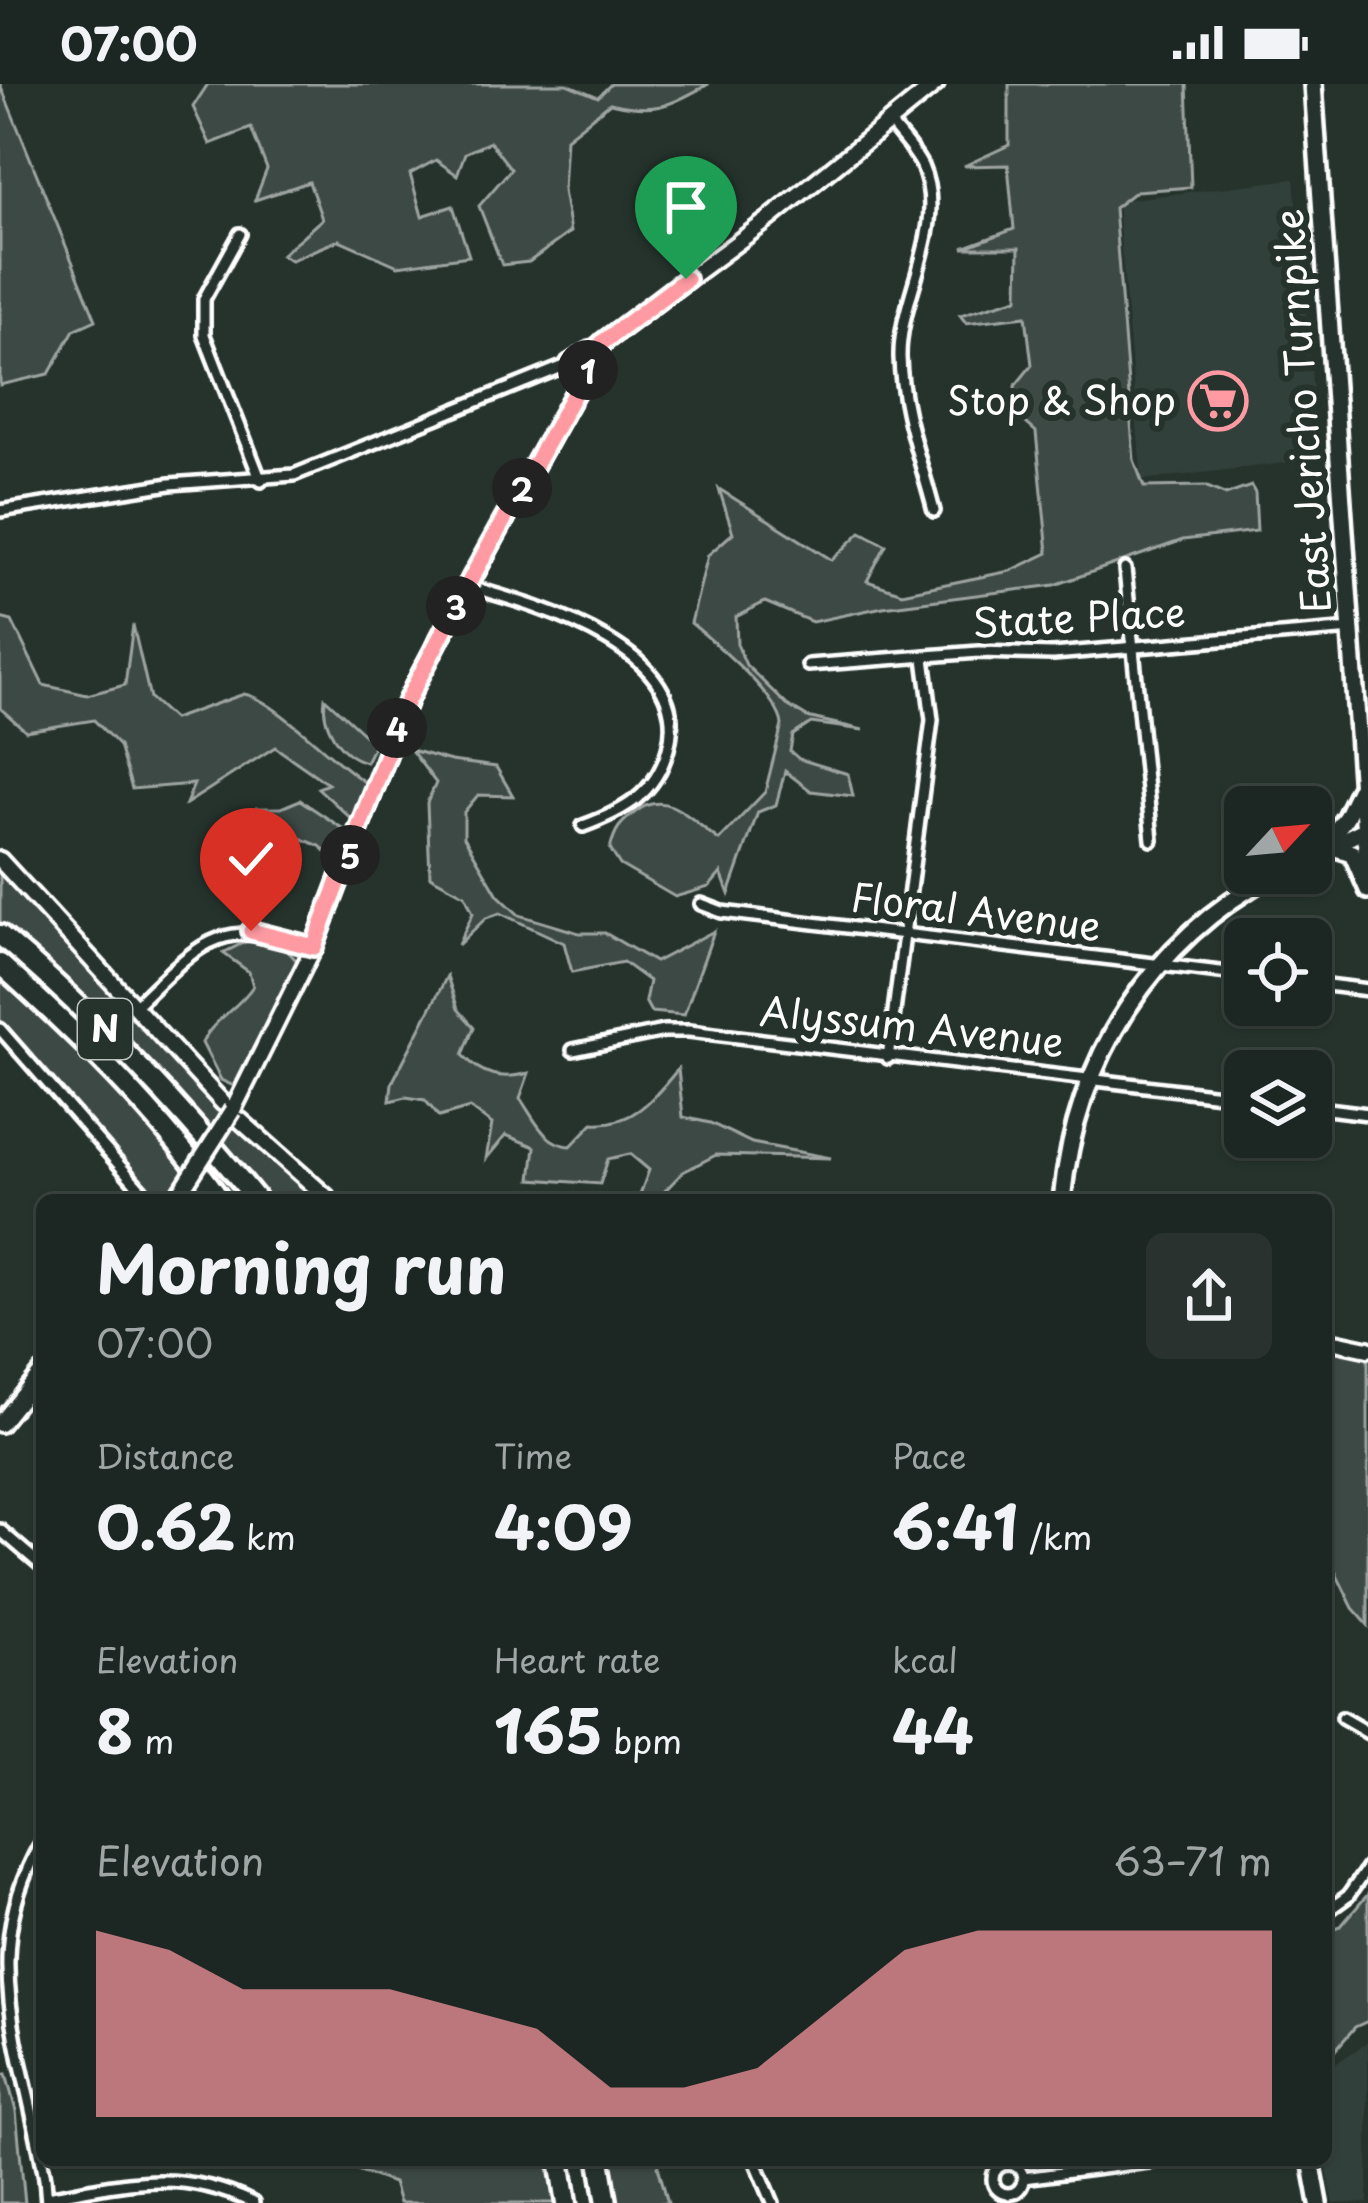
<!DOCTYPE html>
<meta charset="utf-8">
<style>
body{margin:0;font-family:"Playpen Sans",sans-serif;background:#29322f;color:#f1f3f6;height:100vh;display:flex;flex-direction:column;font-size:45px;white-space:nowrap}
*{box-sizing:border-box;margin:0}
p{font-size:39px;color:#a0a5a5}
.icon{flex:none;width:66px;height:66px;fill:none;stroke:currentColor;stroke-width:2;stroke-linecap:round;stroke-linejoin:round}
.map{position:relative;flex:1;overflow:hidden}
.side{position:absolute;left:36px;top:1110px;width:1296px;height:972px;display:flex;flex-direction:column;background:#1c2622;border-radius:18px;box-shadow:0 3px 9px #0004,0 0 0 3px #3a4340}
.side>*{flex:none}
.needle{width:78px;rotate:64deg}
.tools{position:absolute;left:1224px;top:702px;display:grid;gap:24px}
.tools a{display:grid;place-items:center;width:108px;height:108px;border-radius:18px;background:#1c2622;box-shadow:0 3px 9px #0004,0 0 0 3px #3a4340;font-size:60px}
.pin{position:absolute;display:grid;place-items:center;width:102px;height:102px;color:#fff;margin:-123px -51px;border-radius:50% 50% 50% 0;rotate:-45deg;box-shadow:0 0 12px #0007}
.pin .icon{rotate:45deg}
.km{position:absolute;width:60px;height:60px;margin:-30px;border-radius:50%;background:#222;color:#fff;font-size:33px;line-height:60px;text-align:center}
.round{display:grid;place-items:center;flex:none;width:126px;height:126px;border-radius:18px;background:#29322f}
.headline{display:flex;align-items:center;justify-content:space-between;height:204px;padding:0 60px}
h1{font-size:66px;font-weight:700;line-height:90px}
.figures{display:grid;grid-template-columns:repeat(3,1fr);gap:18px;height:204px;padding:12px 60px}
.figures div{display:grid;align-content:center}
.figures b{font-size:60px;font-weight:700}
.figures small{font-size:33px;font-weight:400}
.figures p{font-size:33px}
.chart{height:336px;padding:24px 60px}
.chart p{display:flex;justify-content:space-between}
.chart svg{width:100%;height:216px;margin-top:12px;fill:#ff9aa2;opacity:.7}
.status{display:flex;justify-content:space-between;align-items:center;height:84px;padding:0 60px;background:#1c2622;direction:ltr}
.status svg{height:33px;fill:currentColor}
.map>svg:first-child{display:block}
.built{fill:#333f3a}
.green{fill:#3e4944;stroke:#9ea4a2;stroke-width:3}
.lines{fill:none;stroke-linecap:round;stroke-linejoin:round}
.street-casing{stroke:#fff;stroke-width:18}
.secondary-casing{stroke:#fff;stroke-width:22}
.primary-casing{stroke:#fff;stroke-width:24}
.highway-casing{stroke:#fff;stroke-width:27}
.street{stroke:#26332d;stroke-width:9}
.secondary{stroke:#26332d;stroke-width:14}
.primary{stroke:#26332d;stroke-width:15}
.highway{stroke:#26332d;stroke-width:18}
.secondary-bridge-casing{stroke:#fff;stroke-width:22;stroke-linecap:butt}
.secondary-bridge{stroke:#26332d;stroke-width:14}
.route-casing{stroke:#fff;stroke-width:24}
.route{stroke:#ff9aa2;stroke-width:15}
.labels{text-anchor:middle;stroke-width:12;stroke-linejoin:round;paint-order:stroke}
.shield{fill:#26332d;stroke:#bec2c0;stroke-width:3}
.shield-label{font-size:36px;font-weight:bold;fill:#fff}
.poi-label{font-size:39px;fill:#fff;stroke:#26332d;text-anchor:end}
.street-label{font-size:39px;fill:#fff;stroke:#26332d}
</style>
<div class="status"><b>07:00</b><svg viewBox="0 0 49 12"><path d="M0 12V9h3v3zM5 12V6h3v6zM10 12V3h3v9zM15 12V0h3v12zM26 1h20v11H26zM47 4h2v5h-2z"/></svg></div>
<div class="map">
<svg width="1368" height="2119" viewBox="0 0 1368 2119">
<rect width="100%" height="100%" fill="#26332d"/>
<filter id="ink" filterUnits="userSpaceOnUse"><feTurbulence type="fractalNoise" baseFrequency=".00833" numOctaves="2"/><feDisplacementMap in="SourceGraphic" scale="24" xChannelSelector="R" yChannelSelector="G"/><feConvolveMatrix kernelMatrix="1 2 1 2 8 2 1 2 1" color-interpolation-filters="sRGB"/></filter>
<g filter="url(#ink)">
<g class="built">
<polygon points="1294,95 1319,375 1142,396 1117,117"/>
<polygon points="1368,1958 1368,2119 1334,2119 1325,2076 1326,1986"/>
</g>
<g class="green">
<polygon points="0,0 96,236 74,246 49,290 0,301"/>
<path d="M208,0H567L598,13L611,0H709C668,22 656,30 610,19L566,54L563,107L570,148L529,178L502,181L479,122L511,85L490,58L465,69L457,91L436,76L410,90L422,132L453,122L469,172L398,182L339,156L291,176L281,171L322,135L309,98L255,116L267,85L251,44L210,60L193,23Z"/>
<path d="M1009,0H1187L1191,103L1136,107L1114,124L1134,376L1144,403L1205,402L1226,411L1251,402L1255,409L1257,447L1183,456L1055,501L883,523L812,538L765,518L736,533L737,560L746,581L787,621L807,633L863,646L811,639L793,651L790,667L799,675L848,690L853,712L811,707L785,687L776,721L758,728L729,810L721,789L709,803L675,813L620,781L610,765C615,745 620,739 637,727C668,704 693,738 719,756L765,708L782,641C779,612 714,558 691,539L708,471L733,449L719,405L832,476L861,448L886,461L867,497L902,509L1010,487L1048,469L1036,348L1018,332L1015,302L1032,281L1026,232L966,239L960,231L1018,214L1019,164H963L1014,145L1008,81L964,82L1009,61Z"/>
<path d="M0,534L12,537L43,601L87,611L125,601L133,541L150,614L173,635L244,610C275,615 335,681 368,700L355,738L318,704L328,700L275,663L186,720L194,700L132,705L119,662L94,636L26,647L0,624Z"/>
<path d="M325,614L375,660L366,678C339,671 321,641 325,614Z"/>
<polygon points="411,666 451,677 496,683 513,712 478,711 464,728 464,753 498,811 519,831 579,849 605,849 655,878 714,847 684,931 651,928 645,917 649,897 623,878 572,888 564,859 500,829 486,834 458,861 473,829 465,811 430,792 427,719 436,699"/>
<polygon points="300,716 351,750 338,779 320,762 263,739 257,724 281,724"/>
<polygon points="0,789 223,1027 208,1050 87,916 0,838"/>
<path d="M263,857L284,863L297,877L234,1002L221,996L202,959C212,936 239,924 253,902L249,888L223,869L245,858Z"/>
<polygon points="0,889 96,980 187,1084 167,1115 157,1116 0,942"/>
<path d="M447,892L458,925L474,943L463,971C482,992 502,996 529,989L520,1014C534,1034 544,1061 571,1062L593,1039C633,1042 654,1014 678,985L683,1033L710,1039L752,1059L831,1074L716,1071L683,1088L656,1116H638L649,1086L630,1070L608,1075L600,1100L531,1095L535,1063L506,1051L486,1075L492,1040L470,1024L439,1033L425,1016L406,1013L390,1017L392,999Z"/>
<polygon points="235,1039 322,1116 262,1116 221,1063"/>
<polygon points="1326,1265 1368,1273 1368,1541 1353,1524 1326,1469"/>
<polygon points="1368,1810 1368,1937 1355,1943 1326,1977 1326,1847 1341,1842"/>
<polygon points="6,1990 16,2027 25,2119 0,2119 0,1991"/>
<polygon points="330,2076 552,2076 558,2119 399,2119 393,2099"/>
<polygon points="606,2076 662,2076 658,2082 668,2119 612,2119"/>
</g>
<g class="lines">
<defs>
<g id="street">
<path d="M889,38C900,52 914,66 922,82C949,143 899,211 900,273C901,325 921,376 934,427"/>
<polyline points="240,150 204,215 204,251 261,397"/>
<polyline points="0,427 170,400 294,391 572,279"/>
<polyline points="1125,485 1152,756"/>
<path d="M467,502C537,522 696,565 668,665C656,710 624,727 583,742"/>
<polyline points="808,581 979,568 1053,570 1352,545"/>
<polyline points="701,820 722,828 1245,891"/>
<polyline points="1311,899 1368,906"/>
<path d="M134,923C201,858 218,832 314,863"/>
<polyline points="0,945 150,1116"/>
<polyline points="573,966 664,947 689,947 1245,1014"/>
<polyline points="888,974 932,636 924,574"/>
<polyline points="1311,1023 1368,1030"/>
<polyline points="0,1446 42,1482"/>
<polyline points="1342,1634 1368,1649"/>
<path d="M42,1757C0,1829 2,1895 20,1977C29,2016 38,2055 45,2094L47,2119"/>
<polyline points="1326,1828 1348,1812 1368,1783"/>
<polyline points="755,2076 773,2119"/>
<circle cx="1008" cy="2095" r="15"/>
<polyline points="1023,2094 1164,2076"/>
<path d="M47,2113C123,2099 180,2083 253,2119"/>
</g>
<g id="secondary">
<polyline points="569,279 599,261"/>
<polyline points="0,776 223,1019"/>
<polyline points="233,1026 314,863 415,600 603,258 769,135 936,0"/>
<polyline points="240,1036 330,1116"/>
<polyline points="1326,1256 1368,1265"/>
<polyline points="0,1340 42,1288"/>
</g>
<g id="primary">
<polyline points="1313,0 1368,794"/>
<polyline points="1321,767 1346,733 1359,706"/>
<polyline points="1321,767 1336,764 1352,769 1368,806"/>
<polyline points="1311,772 1364,746"/>
<path d="M1062,1116C1076,974 1150,857 1276,789"/>
<polyline points="1311,2076 1319,2119"/>
</g>
<g id="highway">
<path d="M0,851C95,931 178,1020 257,1116"/>
<path d="M0,880C79,951 159,1029 220,1116"/>
<polyline points="560,2076 567,2119"/>
<polyline points="600,2076 607,2119"/>
</g>
</defs>
<use href="#street" class="street-casing"/>
<use href="#secondary" class="secondary-casing"/>
<use href="#primary" class="primary-casing"/>
<use href="#highway" class="highway-casing"/>
<use href="#street" class="street"/>
<use href="#secondary" class="secondary"/>
<use href="#primary" class="primary"/>
<use href="#highway" class="highway"/>
<defs>
<polyline id="secondary-bridge" points="180,1109 233,1026"/>
</defs>
<use href="#secondary-bridge" class="secondary-bridge-casing"/>
<use href="#secondary-bridge" class="secondary-bridge"/>
</g>
</g>
<g class="lines" filter="url(#ink)">
<defs>
<polyline id="route" points="251,847 314,863 407,617 467,502 603,258 686,195"/>
</defs>
<use href="#route" class="route-casing"/>
<use href="#route" class="route"/>
</g>
<defs>
<symbol id="supermarket-ring" viewBox="-11 -11 22 22"><circle r="9.5" fill="#26332d" stroke="#ff9aa2" stroke-width="1.5"/><path d="M-6-5.5h2.5l.6 2H6L4.5 2H-2.5L-4.4-4H-6ZM-1.5 3.2a1.3 1.3 0 1 0 .1 0ZM3 3.2a1.3 1.3 0 1 0 .1 0Z" fill="#ff9aa2"/></symbol>
</defs>
<g fill-rule="evenodd">
<use href="#supermarket-ring" x="1185" y="284" width="66" height="66"/>
</g>
<g class="labels">
<rect class="shield" x="78" y="915" width="54" height="60" rx="9"/>
<g class="shield-label">
<text x="105" y="958">N</text>
</g>
<g class="poi-label">
<text x="1176" y="331">Stop &amp; Shop</text>
</g>
<g class="street-label">
<text transform="translate(1303 327) rotate(-94)" y="14">East Jericho Turnpike</text>
<text transform="translate(1079 534) rotate(-3)" y="14">State Place</text>
<text transform="translate(976 828) rotate(7)" y="14">Floral Avenue</text>
<text transform="translate(912 943) rotate(6)" y="14">Alyssum Avenue</text>
</g>
</g>
</svg>
<div class="tools">
<a><svg class="needle" viewBox="-14 -14 28 28"><path d="M0-13l5 13h-10z" fill="#e53935"/><path d="M0 13l5-13h-10z" fill="#a0a5a5"/></svg></a>
<a><svg class="icon" aria-label="locate" viewBox="0 0 24 24"><circle cx="12" cy="12" r="6"/><path d="M12 2v4M12 18v4M2 12h4M18 12h4"/></svg></a>
<a><svg class="icon" aria-label="layers" viewBox="0 0 24 24"><path d="M12 4l9 5-9 5-9-5zM3 14l9 5 9-5"/></svg></a>
</div>
<div class="pin" style="left:686px;top:195px;background:#1e9e55"><svg class="icon" aria-label="arrive" viewBox="0 0 24 24"><path d="M6 21V4h12l-3 4 3 4H6"/></svg></div>
<div class="pin" style="left:251px;top:847px;background:#d93025"><svg class="icon" aria-label="check" viewBox="0 0 24 24"><path d="M5 12l5 5 9-10"/></svg></div>
<b class="km" style="left:588px;top:286px">1</b>
<b class="km" style="left:522px;top:404px">2</b>
<b class="km" style="left:456px;top:522px">3</b>
<b class="km" style="left:397px;top:644px">4</b>
<b class="km" style="left:350px;top:771px">5</b>
<section class="side">
<div class="headline"><div><h1>Morning run</h1><p>07:00</p></div><a class="round"><svg class="icon" aria-label="share" viewBox="0 0 24 24"><path d="M12 15V3M7 8l5-5 5 5M5 13v7h14v-7"/></svg></a></div>
<div class="figures">
<div><p>Distance</p><b>0.62<small> km</small></b></div>
<div><p>Time</p><b>4:09</b></div>
<div><p>Pace</p><b>6:41<small> /km</small></b></div>
</div>
<div class="figures">
<div><p>Elevation</p><b>8<small> m</small></b></div>
<div><p>Heart rate</p><b>165<small> bpm</small></b></div>
<div><p>kcal</p><b>44</b></div>
</div>
<div class="chart"><p><span>Elevation</span>63–71 m</p>
<svg viewBox="0 0 160 44" preserveAspectRatio="none"><path d="M0 44V6L10 10L20 18L30 18L40 18L50 22L60 26L70 38L80 38L90 34L100 22L110 10L120 6L130 6L140 6L150 6L160 6V44z"/></svg>
</div>
</section>
</div>
